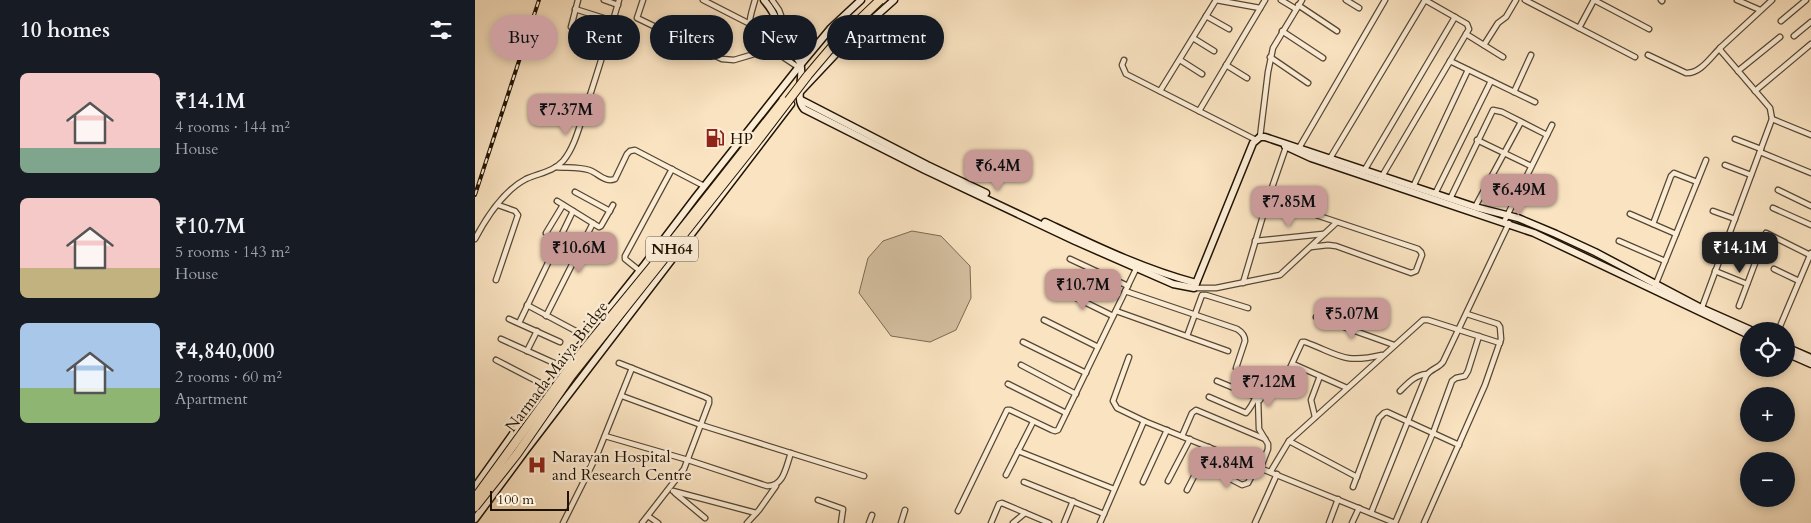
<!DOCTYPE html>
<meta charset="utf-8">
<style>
:root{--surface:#171b24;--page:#242831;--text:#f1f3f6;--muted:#9ea1a6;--accent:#c59692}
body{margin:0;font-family:Cardo,serif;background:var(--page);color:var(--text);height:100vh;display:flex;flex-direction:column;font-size:19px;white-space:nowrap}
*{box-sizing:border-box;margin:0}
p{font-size:16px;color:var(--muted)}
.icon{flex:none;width:28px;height:28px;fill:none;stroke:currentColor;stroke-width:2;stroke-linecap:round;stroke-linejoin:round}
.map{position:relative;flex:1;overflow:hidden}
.drawer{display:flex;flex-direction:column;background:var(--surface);width:475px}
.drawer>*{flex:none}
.guide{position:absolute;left:15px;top:15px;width:475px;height:45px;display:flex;gap:10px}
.controls{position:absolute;left:1265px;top:322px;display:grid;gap:10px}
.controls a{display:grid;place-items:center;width:55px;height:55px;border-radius:50%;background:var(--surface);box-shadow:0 2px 8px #0003;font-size:25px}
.scale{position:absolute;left:15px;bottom:12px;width:79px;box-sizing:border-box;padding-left:5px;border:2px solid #201302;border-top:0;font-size:14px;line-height:18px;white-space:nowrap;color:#201302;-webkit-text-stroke:4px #fcedd7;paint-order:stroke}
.price{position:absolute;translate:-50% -42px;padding:0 11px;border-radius:10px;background:var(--accent);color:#111;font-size:16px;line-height:32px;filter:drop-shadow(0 1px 2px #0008)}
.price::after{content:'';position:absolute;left:50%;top:30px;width:15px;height:11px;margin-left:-8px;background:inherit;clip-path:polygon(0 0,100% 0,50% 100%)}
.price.on{background:#222;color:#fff}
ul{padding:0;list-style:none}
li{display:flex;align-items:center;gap:15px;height:125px;padding:0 20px}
li span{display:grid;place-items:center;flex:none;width:140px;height:100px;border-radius:8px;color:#555}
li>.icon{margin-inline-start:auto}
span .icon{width:60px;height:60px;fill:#fffc;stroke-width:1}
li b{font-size:21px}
h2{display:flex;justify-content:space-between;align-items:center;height:60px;padding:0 20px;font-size:21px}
.tag{padding:0 18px;border-radius:22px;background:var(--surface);box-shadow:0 2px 8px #0003;font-size:18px;line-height:45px}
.tag.on{background:var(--accent);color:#111}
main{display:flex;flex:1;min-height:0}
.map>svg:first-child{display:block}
</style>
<main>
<section class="drawer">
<h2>10 homes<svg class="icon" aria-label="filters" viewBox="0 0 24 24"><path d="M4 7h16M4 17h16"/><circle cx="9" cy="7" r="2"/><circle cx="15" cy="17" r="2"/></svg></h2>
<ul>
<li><span style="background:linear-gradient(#f6c9c9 75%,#7fa58c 0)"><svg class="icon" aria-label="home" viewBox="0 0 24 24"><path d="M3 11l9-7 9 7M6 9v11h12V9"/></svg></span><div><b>₹14.1M</b><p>4 rooms · 144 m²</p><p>House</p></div></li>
<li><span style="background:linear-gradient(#f6c9c9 70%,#c2b280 0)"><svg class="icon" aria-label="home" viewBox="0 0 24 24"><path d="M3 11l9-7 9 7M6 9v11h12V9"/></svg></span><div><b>₹10.7M</b><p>5 rooms · 143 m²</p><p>House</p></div></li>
<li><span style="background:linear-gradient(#a9c7e8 65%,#8fb573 0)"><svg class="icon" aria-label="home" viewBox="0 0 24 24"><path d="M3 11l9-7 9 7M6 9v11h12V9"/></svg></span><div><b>₹4,840,000</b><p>2 rooms · 60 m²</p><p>Apartment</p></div></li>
</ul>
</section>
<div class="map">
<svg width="1336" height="523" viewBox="0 0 1336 523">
<rect width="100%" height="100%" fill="#fae3c1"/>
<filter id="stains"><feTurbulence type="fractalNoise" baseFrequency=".004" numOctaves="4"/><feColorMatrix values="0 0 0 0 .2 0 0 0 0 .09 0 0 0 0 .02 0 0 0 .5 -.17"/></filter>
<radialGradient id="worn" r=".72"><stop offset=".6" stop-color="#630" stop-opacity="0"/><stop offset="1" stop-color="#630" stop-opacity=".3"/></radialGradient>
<!-- green -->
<path fill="#d5c0a1" stroke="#7a6a52" d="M437 231 466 236 495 266 496 298 481 330 455 342 416 336 384 293 393 258 408 241Z"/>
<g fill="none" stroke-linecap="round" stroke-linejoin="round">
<!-- street casing -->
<g stroke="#564732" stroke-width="7">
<g id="street">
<path d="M103 0 96 27 111 33 114 32 120 16"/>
<path d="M129 0 143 5"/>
<path d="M168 0 162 18 247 59 259 60 296 49"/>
<path d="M228 0 275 24"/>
<path d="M280 0C276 15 270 26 281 39L323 67"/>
<path d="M297 0 304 10 315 40 333 56"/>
<path d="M741 0 785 8"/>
<path d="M806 0 821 9"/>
<path d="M871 0 884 8"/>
<path d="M1050 0 1160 57"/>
<path d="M1119 0 1174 29"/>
<path d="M1186 0 1187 1"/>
<path d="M1262 0 1285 10"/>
<path d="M823 5 862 31"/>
<path d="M100 9 138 21"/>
<path d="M731 16 754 29"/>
<path d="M1306 21 1331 0"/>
<path d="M1104 28 1119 0"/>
<path d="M807 31 848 58"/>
<path d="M991 34 1028 57"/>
<path d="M1319 36 1336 22"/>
<path d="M718 38 739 51"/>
<path d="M1009 45 1023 23 1031 17 1041 0"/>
<path d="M1173 55 1211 73C1225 74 1236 57 1245 48"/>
<path d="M795 57 833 83"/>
<path d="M649 60 647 65 651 74 781 140"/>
<path d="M705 60 727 74"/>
<path d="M975 61 1060 102"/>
<path d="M751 65 772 78"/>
<path d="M1263 71 1305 37"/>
<path d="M685 91 741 0"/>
<path d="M1280 91 1336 44"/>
<path d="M1039 92 1056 55"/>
<path d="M724 111 790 0"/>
<path d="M1297 119 1336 135"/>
<path d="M785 137 793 72 798 48 827 0"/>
<path d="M1260 139 1286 149"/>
<path d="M1002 140 1056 166"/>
<path d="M824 148 910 0"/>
<path d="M1285 152 1336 173"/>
<path d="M854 160 950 0"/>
<path d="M1250 165 1276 175"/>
<path d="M81 167C91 168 104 167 114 170 123 173 130 183 140 179L152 154 155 151 160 150 229 186"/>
<path d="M889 171 980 17"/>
<path d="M906 178 994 29 992 24 950 0"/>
<path d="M938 187 993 70"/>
<path d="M1303 190 1336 206"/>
<path d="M100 192 135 211"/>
<path d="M960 194 1016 81"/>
<path d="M793 199 943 249 946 252 947 255 941 271 936 273 861 246 853 245 836 247"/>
<path d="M975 199 1018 110 1027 112 1072 135"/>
<path d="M82 201 124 227 126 226 138 205"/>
<path d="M1000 207 1046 122"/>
<path d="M1298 208 1336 225"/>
<path d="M1238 211 1260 219"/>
<path d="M1155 214 1201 234"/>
<path d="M1029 222 1077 125"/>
<path d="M1178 224 1196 176 1199 173 1222 182"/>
<path d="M71 233 88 205"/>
<path d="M1291 233 1335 255"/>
<path d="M0 239C11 218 28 191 51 179 64 173 78 172 88 161 99 148 104 128 109 113 122 75 133 38 144 0"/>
<path d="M780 241 848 234"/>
<path d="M1144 241 1190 261"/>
<path d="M595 259 653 286"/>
<path d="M1299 269 1324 281"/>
<path d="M165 271 150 259V256L197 169"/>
<path d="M1240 271 1272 284"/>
<path d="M21 280 43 215 40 211 23 205"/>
<path d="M768 283 793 199 811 147"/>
<path d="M1180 286 1231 160"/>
<path d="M719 288H741L805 275 861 223"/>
<path d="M585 290 638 316"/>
<path d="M650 291 762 329C767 332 770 335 770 341L761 368 785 379C787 388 777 406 771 413L734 397"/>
<path d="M52 305 112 337"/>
<path d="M1264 306 1285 250"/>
<path d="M1226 310 1297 119 1295 108 1246 51 1245 48 1297 0"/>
<path d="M641 311 753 351"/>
<path d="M71 316 118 223"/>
<path d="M841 317 919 345"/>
<path d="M34 319 85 342"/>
<path d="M569 320 623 347"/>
<path d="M44 323 98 211"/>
<path d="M1303 331 1336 253"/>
<path d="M712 336 727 295H731L773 308"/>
<path d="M26 339 88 367"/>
<path d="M548 342 611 373"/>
<path d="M52 351 62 331"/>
<path d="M654 357 638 401 642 408 669 421 920 523 958 433 977 381 981 378 990 376 993 371 1004 336"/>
<path d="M21 360 73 387"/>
<path d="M144 363 230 397 234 399V403L209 469 167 523"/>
<path d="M818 364 872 388"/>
<path d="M546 365 601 394"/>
<path d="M742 381 783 398 784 429 793 444V449L786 467"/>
<path d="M533 384 591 413"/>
<path d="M925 391C934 382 940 375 952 374"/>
<path d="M147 396 226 425 389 476"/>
<path d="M785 400 790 390 800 393 804 392 827 342H830C865 355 868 364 907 355"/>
<path d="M840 417 836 400 845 376"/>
<path d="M130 436 213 460 292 486C309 487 311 466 316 453"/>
<path d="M707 436 717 413 721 410 790 439"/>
<path d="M814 441 882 477"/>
<path d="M543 451 639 489"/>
<path d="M753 454 744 469V473L767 485 773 483 782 466"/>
<path d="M796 471 814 441 948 320H953L1025 343"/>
<path d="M531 475 558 422"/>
<path d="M693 481 715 439"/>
<path d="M549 482 629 514"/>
<path d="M668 482 692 430"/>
<path d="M878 487 904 418 909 413 912 412 984 445"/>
<path d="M712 490 734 447"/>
<path d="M198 491 281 513"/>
<path d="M200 493 230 518"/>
<path d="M343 500 368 509 366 523"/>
<path d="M483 511 532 410H535L577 430 580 431 583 430 661 269"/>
<path d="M896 513 951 376C956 368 963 369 968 362L1034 223"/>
<path d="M173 516 183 523"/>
<path d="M88 523 122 455 157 368"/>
<path d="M272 523 284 510 301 486"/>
<path d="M394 523 397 515"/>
<path d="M426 523 430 510"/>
<path d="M516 523 524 504 527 503 574 523"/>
<path d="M538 523 550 513"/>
<path d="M589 523 598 501"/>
<path d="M625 523 669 421"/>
<path d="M780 523 802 474"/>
<path d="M854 523 863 499"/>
<path d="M877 523 884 508"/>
<path d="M949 523 1010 385 1026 339 1025 327 1023 324 992 314"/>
</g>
</g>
<!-- secondary casing -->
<g stroke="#201302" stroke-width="9">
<g id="secondary">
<path d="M289 0C294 6 299 12 301 20 304 28 303 39 309 46 314 52 322 56 325 63 330 76 319 98 329 109L450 170 600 241 698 284 719 288 720 286 778 143 785 137H790L1000 207 1043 218 1081 234 1120 252 1226 308 1278 331"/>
<path d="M325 92 372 42 419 0"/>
<path d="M326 100 452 165 511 193"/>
<path d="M810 146 836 158 1059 233 1274 335"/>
<path d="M570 222C619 245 668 269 721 283"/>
<path d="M1311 347 1336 358"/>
<path d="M1311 353 1336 364"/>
<path d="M0 487 62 400 170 264 220 198 326 64 356 28 386 0"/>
<path d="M0 519 51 450 316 104"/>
</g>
</g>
<!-- street -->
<use href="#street" stroke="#fcedd7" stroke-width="4.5"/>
<!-- secondary -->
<use href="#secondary" stroke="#fcedd7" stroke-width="6"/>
<!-- rail casing -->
<g stroke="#201302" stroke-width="4">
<path id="rail" d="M0 195 64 0"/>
</g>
<!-- rail -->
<use href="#rail" stroke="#fcedd7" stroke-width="2" stroke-dasharray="5.5" stroke-linecap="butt"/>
<!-- highway-bridge casing -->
<g stroke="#201302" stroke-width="10" stroke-linecap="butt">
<g id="highway-bridge">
<path d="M199 239 308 101"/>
<path d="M0 498 98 363 189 252"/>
<path d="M0 507 42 454 96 376 281 143 333 75 361 42 405 0"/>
</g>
</g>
<!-- highway-bridge -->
<use href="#highway-bridge" stroke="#fae3c1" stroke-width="8"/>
</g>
<!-- icons -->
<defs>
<g id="fuel-bare" transform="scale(1.5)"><path d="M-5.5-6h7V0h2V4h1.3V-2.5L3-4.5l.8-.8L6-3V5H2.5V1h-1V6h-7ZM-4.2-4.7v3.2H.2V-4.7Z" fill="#8f2418" stroke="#fcedd7" stroke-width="2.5" paint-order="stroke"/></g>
<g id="hospital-bare" transform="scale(1.5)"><path d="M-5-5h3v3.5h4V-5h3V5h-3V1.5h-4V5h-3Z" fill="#8f2418" stroke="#fcedd7" stroke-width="2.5" paint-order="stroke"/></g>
</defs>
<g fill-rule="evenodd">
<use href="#fuel-bare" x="240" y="138"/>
<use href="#hospital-bare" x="62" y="465"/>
</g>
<g text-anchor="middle" stroke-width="4.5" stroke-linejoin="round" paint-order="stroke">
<!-- shield labels -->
<rect fill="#fcedd7" stroke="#625442" stroke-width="1" x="171" y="236.5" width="52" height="25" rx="4"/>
<g font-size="15" font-weight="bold" fill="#201302">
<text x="197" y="254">NH64</text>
</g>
<!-- poi labels -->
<g font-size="16" fill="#201302" stroke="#fcedd7" text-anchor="start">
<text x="255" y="144">HP</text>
<text x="77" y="462">Narayan Hospital<tspan x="77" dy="18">and Research Centre</tspan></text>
</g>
<!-- street labels -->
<g font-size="16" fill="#201302" stroke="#fcedd7">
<text transform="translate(81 366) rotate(-53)" y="6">Narmada Maiya Bridge</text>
</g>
</g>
<rect width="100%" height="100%" filter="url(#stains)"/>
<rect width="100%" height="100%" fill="url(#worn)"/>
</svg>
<div class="controls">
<a><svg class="icon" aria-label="locate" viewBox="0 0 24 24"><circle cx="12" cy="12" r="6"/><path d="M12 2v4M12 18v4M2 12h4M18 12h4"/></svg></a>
<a>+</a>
<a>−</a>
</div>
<div class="scale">100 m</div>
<b class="price" style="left:91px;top:136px">₹7.37M</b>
<b class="price" style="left:523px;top:192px">₹6.4M</b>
<b class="price" style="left:1044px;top:216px">₹6.49M</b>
<b class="price" style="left:814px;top:228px">₹7.85M</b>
<b class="price" style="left:104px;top:274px">₹10.6M</b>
<b class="price on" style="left:1265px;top:274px">₹14.1M</b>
<b class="price" style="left:608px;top:311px">₹10.7M</b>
<b class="price" style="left:877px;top:340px">₹5.07M</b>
<b class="price" style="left:794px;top:408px">₹7.12M</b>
<b class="price" style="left:752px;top:489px">₹4.84M</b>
<div class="guide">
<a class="tag on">Buy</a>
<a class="tag">Rent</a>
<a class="tag">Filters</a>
<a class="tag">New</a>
<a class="tag">Apartment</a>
</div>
</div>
</main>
